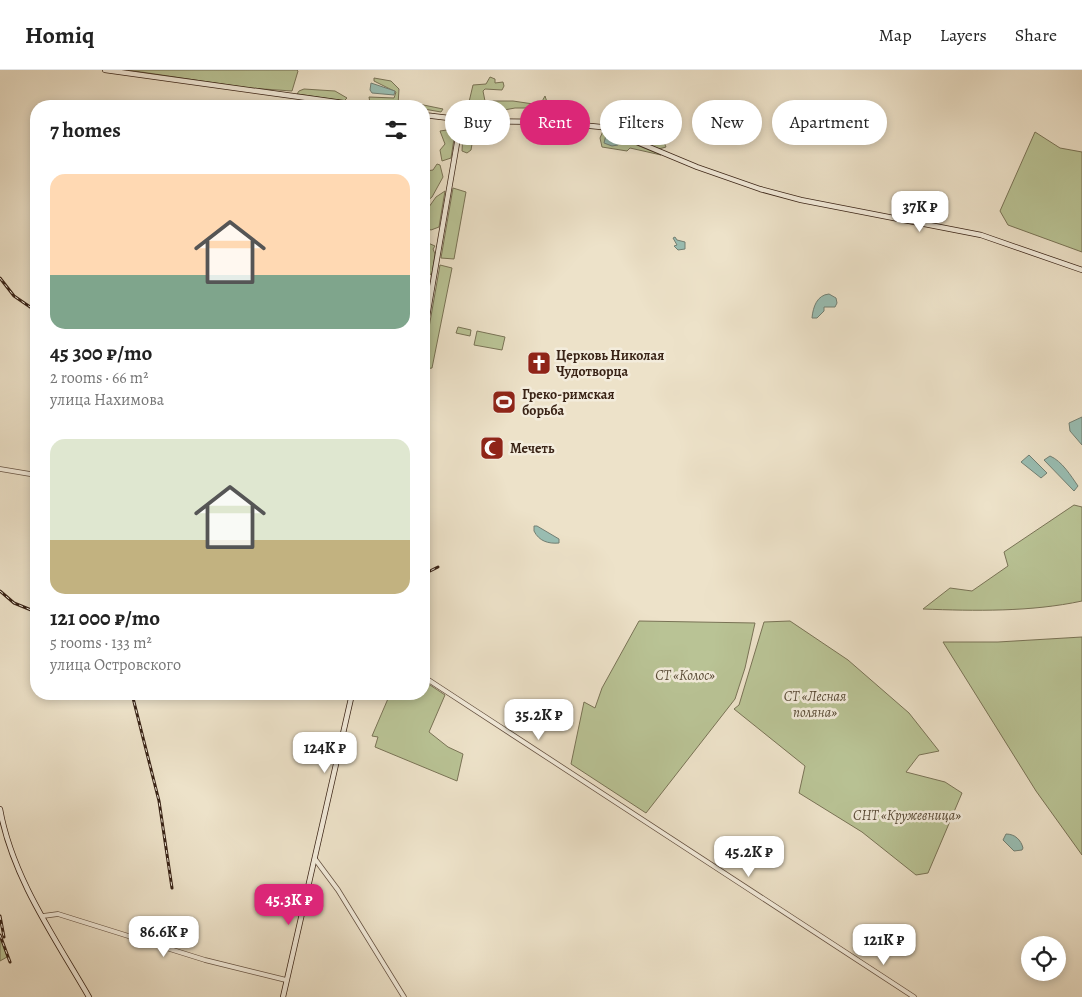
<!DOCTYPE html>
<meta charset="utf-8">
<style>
:root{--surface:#fff;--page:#f6f6f6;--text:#222;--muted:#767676;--line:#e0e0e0;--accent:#db2777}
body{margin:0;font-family:Alegreya,serif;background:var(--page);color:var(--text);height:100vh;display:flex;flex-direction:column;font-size:19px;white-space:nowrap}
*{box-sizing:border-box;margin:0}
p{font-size:16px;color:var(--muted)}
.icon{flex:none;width:28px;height:28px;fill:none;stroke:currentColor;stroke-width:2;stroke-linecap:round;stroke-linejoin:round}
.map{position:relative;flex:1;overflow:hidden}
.details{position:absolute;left:30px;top:30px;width:400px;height:600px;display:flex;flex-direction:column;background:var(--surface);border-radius:20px;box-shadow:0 2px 8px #0003}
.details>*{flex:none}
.top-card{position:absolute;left:445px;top:30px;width:475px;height:45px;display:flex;gap:10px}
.buttons{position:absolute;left:1021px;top:866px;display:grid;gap:10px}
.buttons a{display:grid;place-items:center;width:45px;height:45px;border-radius:50%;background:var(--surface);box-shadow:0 2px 8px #0003;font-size:25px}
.price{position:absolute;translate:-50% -42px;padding:0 11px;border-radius:10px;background:#fff;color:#222;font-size:16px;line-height:32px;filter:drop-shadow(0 1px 2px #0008)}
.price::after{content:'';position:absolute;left:50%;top:30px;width:15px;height:11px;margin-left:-8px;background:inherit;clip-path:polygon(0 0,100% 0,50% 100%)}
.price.active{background:var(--accent);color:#fff}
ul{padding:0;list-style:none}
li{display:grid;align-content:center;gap:10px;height:265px;padding:0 20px}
li span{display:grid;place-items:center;height:155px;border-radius:15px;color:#555}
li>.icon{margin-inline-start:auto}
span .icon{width:90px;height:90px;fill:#fffc;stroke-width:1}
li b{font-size:21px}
h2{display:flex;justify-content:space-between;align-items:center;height:60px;padding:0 20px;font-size:21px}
.tag{padding:0 18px;border-radius:22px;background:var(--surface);box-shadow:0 2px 8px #0003;font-size:18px;line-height:45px}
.tag.active{background:var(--accent);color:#fff}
header{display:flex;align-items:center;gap:30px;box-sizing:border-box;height:70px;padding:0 25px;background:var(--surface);border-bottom:1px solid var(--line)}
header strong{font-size:24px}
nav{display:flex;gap:28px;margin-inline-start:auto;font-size:18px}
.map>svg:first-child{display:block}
</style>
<header>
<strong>Homiq</strong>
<nav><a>Map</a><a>Layers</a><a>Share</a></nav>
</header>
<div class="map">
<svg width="1082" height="927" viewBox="0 0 1082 927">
<rect width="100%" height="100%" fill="#ede2c9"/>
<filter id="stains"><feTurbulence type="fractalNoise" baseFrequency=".004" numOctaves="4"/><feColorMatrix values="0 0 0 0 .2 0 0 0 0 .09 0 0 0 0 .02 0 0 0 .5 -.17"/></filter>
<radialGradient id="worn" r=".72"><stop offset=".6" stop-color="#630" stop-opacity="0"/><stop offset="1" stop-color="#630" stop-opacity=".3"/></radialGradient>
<!-- green -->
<g fill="#b9c395" stroke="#797356">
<path d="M128 0H297L298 1 292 21 249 18Z"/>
<path d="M490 7 495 9V13L503 12 504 16 502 20 485 19 483 21 485 31H513L540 35 545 26 547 32 552 33 550 38H515L488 43 486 36 477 35 473 40 471 39 469 32 473 15 486 14Z"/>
<path d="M374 8 391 11 399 19 398 35 370 33 369 27 394 28 396 22 374 11Z"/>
<path d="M304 19 335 21 347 28 344 31 297 24 299 21Z"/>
<path d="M404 31 443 39 441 42 424 39V36L404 35Z"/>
<path d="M638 44 647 47 652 52 649 62 641 72 608 57 614 51 633 54Z"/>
<path d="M447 60 454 69 451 88 442 91 440 80 445 74 440 61Z"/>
<path d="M469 61 474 62 471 80 467 83 462 81 463 64Z"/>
<path d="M603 61 661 85 630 78 627 81 602 77 600 68Z"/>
<path d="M1035 62 1060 78 1082 82V182L1008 155 1000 141Z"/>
<path d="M648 66 662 68 666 77 659 79 644 73Z"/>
<path d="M437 94 440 95 443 107 432 127 427 131 424 129 426 101 433 100Z"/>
<path d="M453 118 466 122 454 189 441 188Z"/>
<path d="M445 121 439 157 431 160 424 157V144L436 127Z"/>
<path d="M424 167 428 173 435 176 433 179 435 184 432 204 426 205 425 212 428 215 424 233Z"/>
<path d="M440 195 452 198 432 298 425 299 424 286Z"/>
<path d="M458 257 471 260 470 266 456 263Z"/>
<path d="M477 261 505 267 502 280 474 275Z"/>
<path d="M1074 435 1082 437V531C1031 542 975 541 923 539L950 518 972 521 1008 496 1004 482Z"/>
<path d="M639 551 755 553 745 598 735 629 646 743 571 694 584 632 595 638 602 618Z"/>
<path d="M790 551 848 590 909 643 939 681 919 685 906 702 945 712 962 723 928 803 916 805 862 762 799 723 805 696 734 639 739 635 764 552Z"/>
<path d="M1082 567V785L1036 721 943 572H998Z"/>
<path d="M424 611 445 625 429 662 448 677 463 684 457 711 375 677 378 667 372 666 390 624H424Z"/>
<path d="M0 864 7 887 0 891Z"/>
</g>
<!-- water -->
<g fill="#99beb3" stroke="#738074">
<path d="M371 13 395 21 394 25 372 23 370 20Z"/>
<path d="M606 65 619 70 618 75 612 76 604 73Z"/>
<path d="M675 167 677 170 685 172V179L678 180 674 176 677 175 673 168Z"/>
<path d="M829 224 836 228 837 233 835 237H824V241L817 248H812C813 237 817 225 829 224Z"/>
<path d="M1082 347V375L1070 361 1069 353Z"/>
<path d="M1029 385 1047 403 1041 408 1021 392Z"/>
<path d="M1050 386C1062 391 1071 406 1078 416L1074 421 1044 390Z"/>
<path d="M537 456 559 469V473C548 474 539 471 534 461V456Z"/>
<path d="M1006 764C1015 764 1021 770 1023 778L1022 780 1014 781 1003 770Z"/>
</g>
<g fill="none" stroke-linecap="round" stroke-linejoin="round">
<!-- tertiary casing -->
<g stroke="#665343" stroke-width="5.5">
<g id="tertiary">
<path d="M0 399 36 405"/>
<path d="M424 607 914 927"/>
<path d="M315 789 338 820 404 927"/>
<path d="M43 846 58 844 205 890 286 910"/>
</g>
</g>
<!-- secondary casing -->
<g stroke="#392316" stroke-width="6">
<g id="secondary">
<path d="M105 0 365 36"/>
<path d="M424 45 474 51 550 52 601 57 697 97 760 119 801 130 981 165 1082 200"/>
<path d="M424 264 461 50"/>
<path d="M0 739C12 807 55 868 89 927"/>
<path d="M283 927 352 624"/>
</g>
</g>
<!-- tertiary -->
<use href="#tertiary" stroke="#f3ecdc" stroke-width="4"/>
<!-- secondary -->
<use href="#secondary" stroke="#f3ecdc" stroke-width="4.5"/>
<!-- rail casing -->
<g stroke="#392316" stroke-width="3">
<g id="rail">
<path d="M0 208 14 226 36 241"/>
<path d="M424 504 438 497"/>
<path d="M0 521 14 533 36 542"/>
<path d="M132 624 159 731 172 818"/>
<path d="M0 846 4 867"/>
<path d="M0 865 10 892"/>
</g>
</g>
<!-- rail -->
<use href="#rail" stroke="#f3ecdc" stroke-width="1" stroke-dasharray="4" stroke-linecap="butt"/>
</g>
<!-- icons -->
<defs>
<g id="church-square" transform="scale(1.25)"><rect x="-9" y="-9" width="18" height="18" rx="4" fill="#8f2418" stroke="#f3ecdc"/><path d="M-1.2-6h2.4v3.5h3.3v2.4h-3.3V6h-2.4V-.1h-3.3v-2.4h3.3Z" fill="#fff"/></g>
<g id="stadium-square" transform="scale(1.25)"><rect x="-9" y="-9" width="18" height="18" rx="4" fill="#8f2418" stroke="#f3ecdc"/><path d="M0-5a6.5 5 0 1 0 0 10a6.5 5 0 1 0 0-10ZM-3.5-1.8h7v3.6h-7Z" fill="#fff"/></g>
<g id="mosque-square" transform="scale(1.25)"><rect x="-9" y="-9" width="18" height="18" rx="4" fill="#8f2418" stroke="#f3ecdc"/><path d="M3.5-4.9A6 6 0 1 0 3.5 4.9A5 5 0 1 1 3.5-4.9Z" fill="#fff"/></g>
</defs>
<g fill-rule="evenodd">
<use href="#church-square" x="539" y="293"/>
<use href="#stadium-square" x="504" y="332"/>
<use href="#mosque-square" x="492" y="378"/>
</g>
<g text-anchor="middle" stroke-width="5" stroke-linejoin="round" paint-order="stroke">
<!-- poi labels -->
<g font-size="14" font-weight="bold" fill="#392316" stroke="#f3ecdc" text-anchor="start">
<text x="556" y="290">Церковь Николая<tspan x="556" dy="16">Чудотворца</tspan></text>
<text x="522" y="329">Греко-римская<tspan x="522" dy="16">борьба</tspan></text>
<text x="510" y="383">Мечеть</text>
</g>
<!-- park labels -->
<g font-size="14" font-style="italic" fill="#594b36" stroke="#f3ecdc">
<text x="685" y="610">СТ «Колос»</text>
<text x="815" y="631">СТ «Лесная<tspan x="815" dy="16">поляна»</tspan></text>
<text x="907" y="750">СНТ «Кружевница»</text>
</g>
</g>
<rect width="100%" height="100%" filter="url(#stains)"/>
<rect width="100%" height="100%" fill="url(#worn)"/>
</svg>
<div class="buttons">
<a><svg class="icon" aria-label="locate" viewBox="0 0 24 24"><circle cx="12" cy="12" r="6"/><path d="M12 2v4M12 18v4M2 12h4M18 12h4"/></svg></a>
</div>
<b class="price" style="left:920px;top:163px">37K ₽</b>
<b class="price" style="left:539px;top:671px">35.2K ₽</b>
<b class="price" style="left:325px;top:704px">124K ₽</b>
<b class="price" style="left:749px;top:808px">45.2K ₽</b>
<b class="price active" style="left:289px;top:856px">45.3K ₽</b>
<b class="price" style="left:164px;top:888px">86.6K ₽</b>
<b class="price" style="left:884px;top:896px">121K ₽</b>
<div class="top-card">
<a class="tag">Buy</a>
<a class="tag active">Rent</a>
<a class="tag">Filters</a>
<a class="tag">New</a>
<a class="tag">Apartment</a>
</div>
<section class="details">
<h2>7 homes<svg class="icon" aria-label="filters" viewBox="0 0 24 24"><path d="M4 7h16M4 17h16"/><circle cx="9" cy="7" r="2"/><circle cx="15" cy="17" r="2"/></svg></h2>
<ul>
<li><span style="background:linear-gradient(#ffd9b3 65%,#7fa58c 0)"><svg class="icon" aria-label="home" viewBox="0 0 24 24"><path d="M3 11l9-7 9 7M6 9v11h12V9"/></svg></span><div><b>45 300 ₽/mo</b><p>2 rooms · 66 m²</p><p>улица Нахимова</p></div></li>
<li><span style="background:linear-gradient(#dfe7d0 65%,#c2b280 0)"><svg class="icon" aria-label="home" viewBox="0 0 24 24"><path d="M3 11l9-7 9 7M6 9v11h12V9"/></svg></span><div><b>121 000 ₽/mo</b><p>5 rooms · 133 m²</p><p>улица Островского</p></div></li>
</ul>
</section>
</div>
